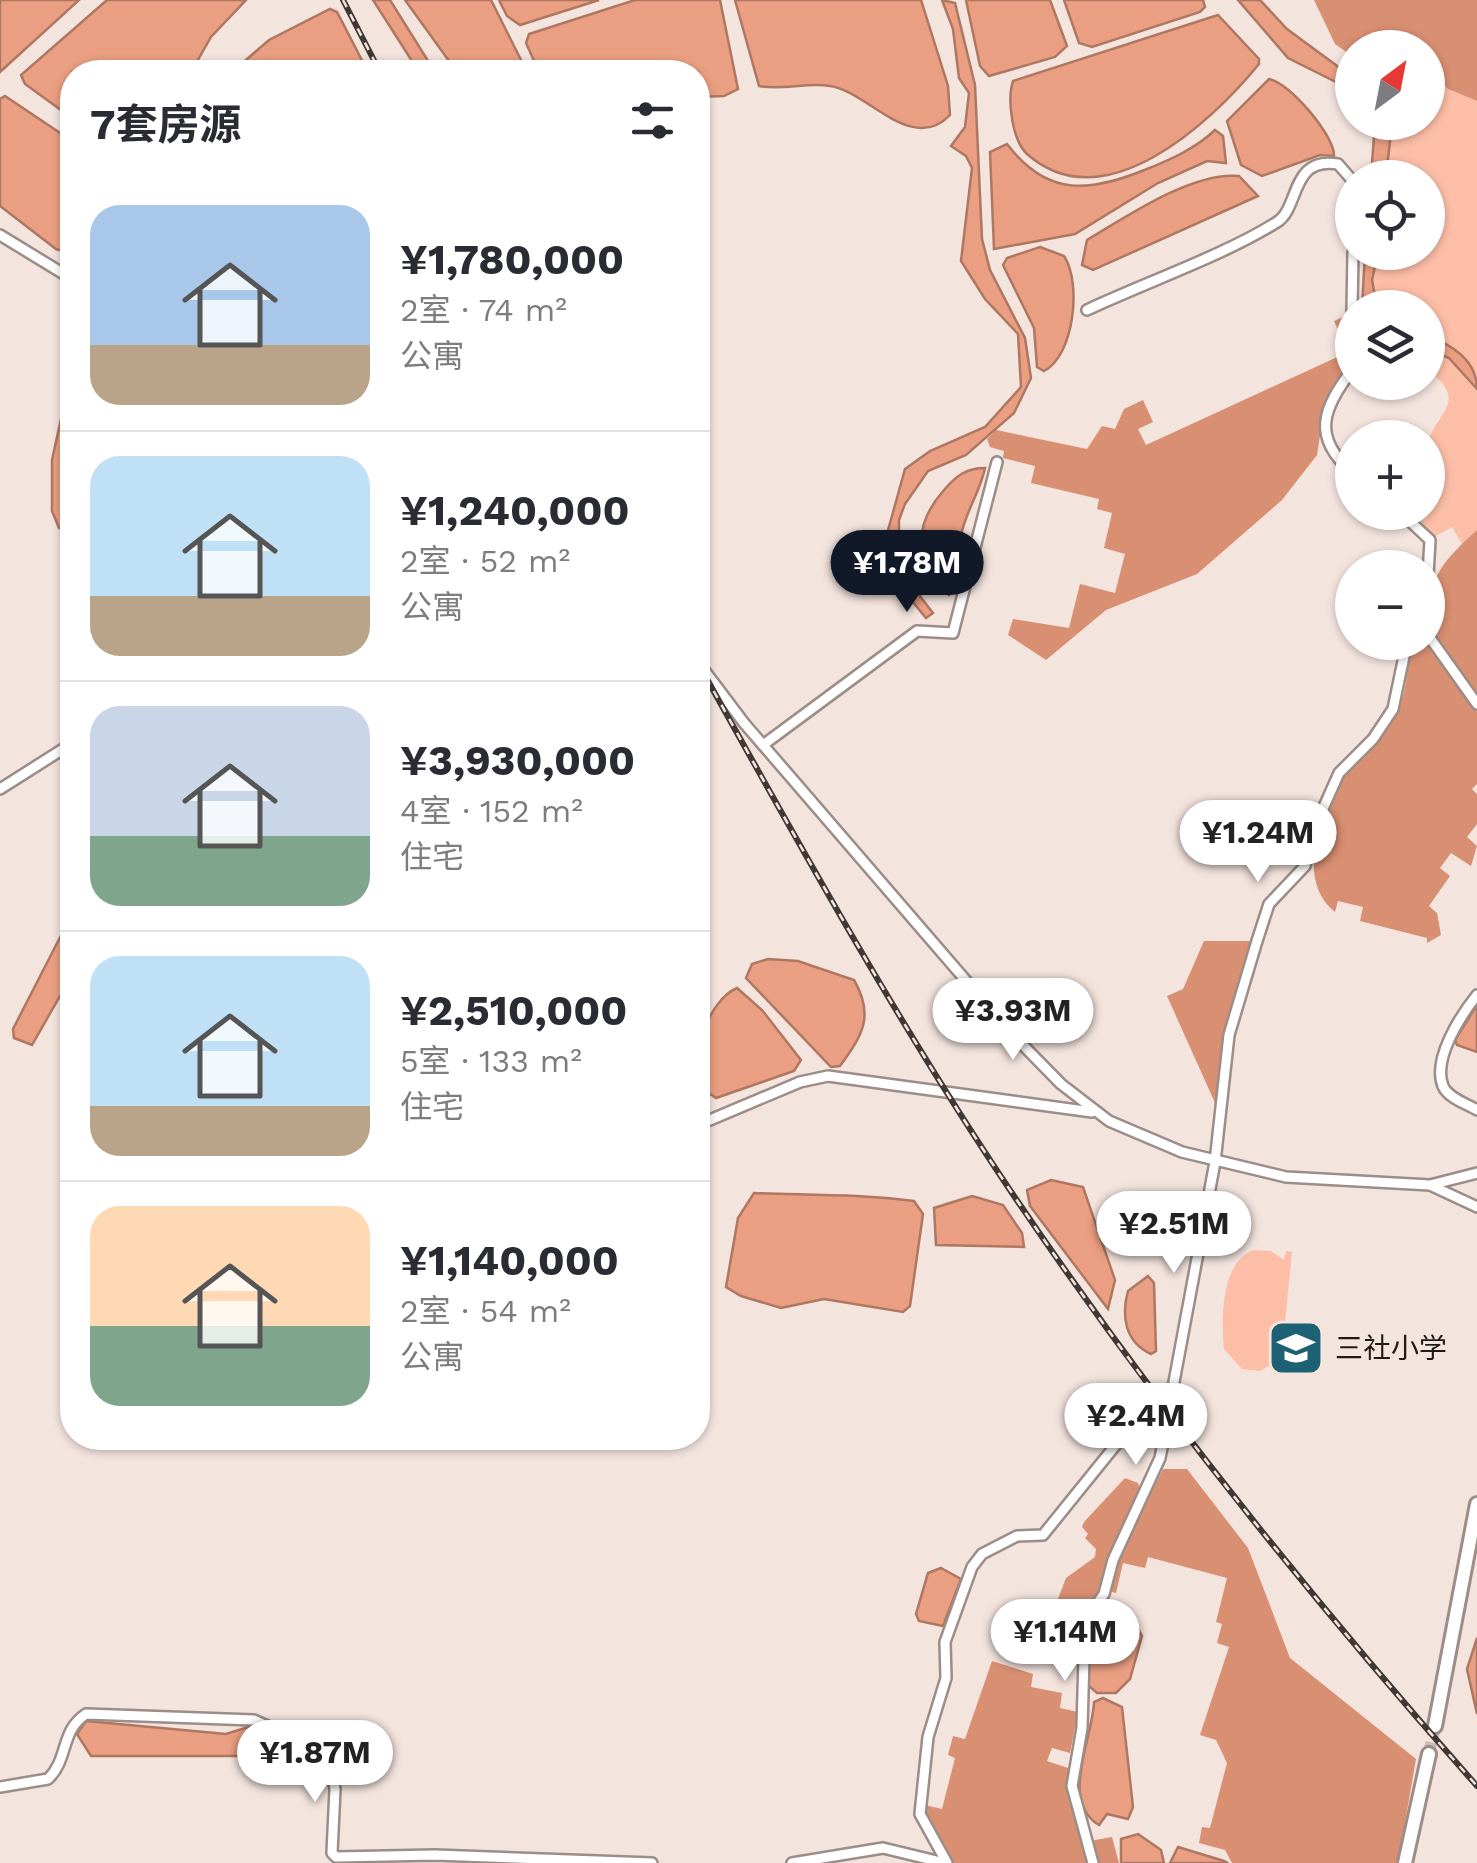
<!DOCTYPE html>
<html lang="zh">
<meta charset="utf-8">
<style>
:root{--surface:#fff;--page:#f7f7f7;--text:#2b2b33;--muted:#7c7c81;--line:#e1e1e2;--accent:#111827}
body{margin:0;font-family:"Work Sans","Noto Sans SC",sans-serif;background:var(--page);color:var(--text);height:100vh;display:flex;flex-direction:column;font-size:38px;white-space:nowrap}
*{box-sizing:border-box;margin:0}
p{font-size:32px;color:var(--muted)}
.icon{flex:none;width:55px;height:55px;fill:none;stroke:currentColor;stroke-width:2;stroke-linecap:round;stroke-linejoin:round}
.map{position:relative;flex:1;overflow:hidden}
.side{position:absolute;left:60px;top:60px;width:650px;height:1390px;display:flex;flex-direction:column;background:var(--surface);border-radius:40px;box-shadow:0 2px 8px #0004}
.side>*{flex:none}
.needle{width:65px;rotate:32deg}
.fabs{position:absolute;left:1335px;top:30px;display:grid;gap:20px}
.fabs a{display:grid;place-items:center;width:110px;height:110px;border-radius:50%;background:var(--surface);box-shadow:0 2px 8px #0004;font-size:50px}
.price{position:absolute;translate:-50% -85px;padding:0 22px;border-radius:35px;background:#fff;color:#222;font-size:32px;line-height:65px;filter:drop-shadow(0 2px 5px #0008)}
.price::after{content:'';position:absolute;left:50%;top:60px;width:30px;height:22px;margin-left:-15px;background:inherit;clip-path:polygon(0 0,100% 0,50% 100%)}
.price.current{background:var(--accent);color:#fff}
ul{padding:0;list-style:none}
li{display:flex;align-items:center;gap:30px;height:250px;padding:0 30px}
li+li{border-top:2px solid var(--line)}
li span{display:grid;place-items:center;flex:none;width:280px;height:200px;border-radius:30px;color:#555}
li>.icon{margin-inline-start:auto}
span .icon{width:120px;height:120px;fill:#fffc;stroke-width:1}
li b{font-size:42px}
h2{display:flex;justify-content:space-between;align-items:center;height:120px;padding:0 30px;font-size:42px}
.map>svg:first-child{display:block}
</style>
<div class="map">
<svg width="1477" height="1863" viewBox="0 0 1477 1863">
<rect width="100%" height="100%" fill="#f4e4de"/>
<!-- green -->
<g fill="#fdbea7">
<path d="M1428 72 1448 89 1477 101V376C1463 357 1451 345 1428 337V308H1377L1372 280 1378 253 1428 252V178L1386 177 1392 123 1428 122Z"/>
<path d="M1428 349 1449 358 1477 389V530L1462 544 1452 527 1434 537 1407 513 1428 512C1428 493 1421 460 1428 442 1438 411 1469 401 1428 370Z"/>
<path d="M1254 1250 1271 1251 1284 1260 1286 1251 1292 1252 1280 1374H1274V1363L1260 1371 1242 1369 1224 1349C1221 1318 1221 1261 1254 1250Z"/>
</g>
<!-- forest -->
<g fill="#d98f72">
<path d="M1314 0H1477V101L1448 89 1428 72V48H1352V56L1335 44Z"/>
<path d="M1349 314 1352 363 1326 398 1317 455 1282 500 1197 574 1106 610 1046 660 1008 635 1013 619 1069 628 1080 584 1115 593 1125 554 1104 548 1112 513 1097 509 1099 499 1031 483 1035 466 1003 458 1004 451 990 447 987 439 996 430 1087 449 1102 426 1115 429 1124 409 1143 400 1153 422 1138 429 1146 445 1348 352 1334 321Z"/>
<path d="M1477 530V784L1472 789 1477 794V824L1467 837 1477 846 1471 866 1451 853 1440 868 1450 876 1429 906 1437 913 1441 935 1427 943V938L1360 921 1363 907 1338 901 1335 912C1292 879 1322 799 1353 765 1367 749 1383 737 1394 718 1407 696 1408 668 1410 643L1428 642C1428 582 1432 571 1477 530Z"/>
<path d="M1204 941H1252L1222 1051 1216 1105 1167 996 1183 989Z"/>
<path d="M1163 1469H1187L1248 1548 1290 1658 1416 1759 1398 1863H1232L1225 1850 1199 1843 1202 1827 1210 1828 1227 1763 1216 1740 1200 1735 1229 1647 1217 1643 1222 1624 1216 1622 1227 1578 1148 1557 1145 1568 1123 1563 1116 1593 1108 1591 1113 1569Z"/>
<path d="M1125 1478 1138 1483 1141 1491 1099 1596 1085 1608 1077 1600 1061 1621 1051 1617 1066 1578 1095 1557 1096 1549 1085 1538 1088 1534 1082 1527 1084 1522Z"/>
<path d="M992 1661 1033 1674 1031 1687 1062 1693 1060 1708 1078 1712 1070 1753 1052 1748 1047 1761 1068 1768 1069 1791 1084 1842 1112 1837 1119 1863H951L926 1820 925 1805 942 1809 955 1758 948 1755 953 1736 965 1739Z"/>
</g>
<!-- water -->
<g fill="#eb9f82" stroke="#ae7762" stroke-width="2.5">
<path d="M0 0H79L0 72Z"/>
<path d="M107 0H246L211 37 191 72H72V118L25 84 21 75Z"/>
<path d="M373 0H390L435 72H419Z"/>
<path d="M405 0H491L527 72H457Z"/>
<path d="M499 0H599L520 25 507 16Z"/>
<path d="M635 0H720L738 89 724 96 698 97V72H539L526 43 529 34Z"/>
<path d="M735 0H921L948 86 950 115C912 155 867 91 830 86 806 82 782 91 759 86Z"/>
<path d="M942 0 955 3 975 85 982 239 990 270 1025 338 1031 378 1014 413 966 455 928 471 905 504 899 520V569L933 613 926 618 897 583H878L889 566 887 534 905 469 930 451 985 427 1021 387 1018 334 985 299 961 261 972 168 966 156 951 146 965 127 969 93 959 78 953 29Z"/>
<path d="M966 0H1050L1067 46 1055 57 989 76 980 66Z"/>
<path d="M1064 0H1203L1205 7 1200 12 1092 47 1079 43Z"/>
<path d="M1238 0H1260L1287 29 1352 77V90L1288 58Z"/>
<path d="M330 9 337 12 368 72H232L269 40Z"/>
<path d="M1218 15 1259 59V64C1210 124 1104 222 1027 154 1012 140 1007 100 1013 81Z"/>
<path d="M1269 79C1289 82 1335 136 1334 156L1320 155 1262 176 1241 165 1227 121Z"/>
<path d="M5 96 72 141V254L56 249 0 206V99Z"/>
<path d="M1375 123H1392L1386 177H1371Z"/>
<path d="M1215 130 1223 136 1226 163 1207 161 1158 183 1075 234 994 249 990 152 1007 144C1048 198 1091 192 1147 169 1172 159 1196 148 1215 130Z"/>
<path d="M1239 176 1258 196 1093 270 1082 265 1087 240C1126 217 1193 171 1239 176Z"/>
<path d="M1040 247 1064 256C1082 283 1074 356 1044 371L1037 367 1034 328 1003 265 1007 258Z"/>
<path d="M1365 253H1378L1372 280 1377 307H1362Z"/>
<path d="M1428 337C1452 344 1477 361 1477 389L1449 358 1428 349Z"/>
<path d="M72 341V532H71L59 528 52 511V460L67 392 65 358Z"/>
<path d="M985 468C980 492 966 511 961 535 957 554 962 581 949 595 913 562 913 525 944 490 956 476 966 468 985 468Z"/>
<path d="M72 914V975L32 1045 14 1038 13 1029Z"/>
<path d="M768 959 798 961 854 980C875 1016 862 1036 840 1066L831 1067 746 978 752 964Z"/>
<path d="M737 988 762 1010 801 1060 794 1071 716 1098 700 1087C690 1058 707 1001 737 988Z"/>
<path d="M1477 1005V1052L1457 1045 1455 1040Z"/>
<path d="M1051 1180 1083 1187 1115 1280 1108 1309 1030 1206 1027 1190Z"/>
<path d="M754 1193C808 1195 861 1194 914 1201L923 1214 910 1306 903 1312 824 1299 781 1308 741 1296 726 1287 738 1218Z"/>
<path d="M972 1196 1003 1205 1022 1233 1024 1247 936 1245 934 1208Z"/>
<path d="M1148 1276 1154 1283 1156 1351 1151 1354C1125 1342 1121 1316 1128 1291Z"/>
<path d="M941 1568 961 1579 943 1626 919 1621 916 1614 928 1573Z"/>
<path d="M1106 1612 1134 1622 1142 1636 1130 1679 1116 1693H1097L1088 1685 1090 1631Z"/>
<path d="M1477 1638V1714L1467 1669Z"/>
<path d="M1103 1698 1122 1707 1133 1807 1128 1819 1107 1814 1099 1825C1059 1801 1093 1738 1094 1702Z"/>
<path d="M86 1721 226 1734 258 1724 269 1731 266 1742 270 1749 242 1756H91L77 1734Z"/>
<path d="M1138 1834 1161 1850 1164 1863H1121V1839Z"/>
<path d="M1178 1847 1224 1861 1228 1863H1170Z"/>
</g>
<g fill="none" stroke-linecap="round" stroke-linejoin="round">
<!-- street-tunnel -->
<path stroke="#c9bbb6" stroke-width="9" stroke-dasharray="9 4.5" stroke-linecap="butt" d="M1166 1427 1171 1398"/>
<!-- secondary-tunnel -->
<path stroke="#c9bbb6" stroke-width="12" stroke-dasharray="12 6" stroke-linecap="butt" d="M1429 1754 1435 1726"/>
<!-- street casing -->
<g stroke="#9c8d88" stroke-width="14">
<g id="street">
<path d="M0 235 72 279"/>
<path d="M1087 310C1144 283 1225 255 1277 222 1300 208 1290 156 1338 164L1352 180"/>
<path d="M1352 311 1353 252"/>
<path d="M1352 370C1323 408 1311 437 1352 472"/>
<path d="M1400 512 1430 540 1428 575"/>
<path d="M1428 635 1477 704"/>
<path d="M698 662 744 723 1012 1034 1061 1084 1109 1121 1182 1152 1286 1177 1430 1185 1477 1173"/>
<path d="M763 745 917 631 953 633 997 462"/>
<path d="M0 789 71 744"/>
<path d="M1477 995C1461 1015 1432 1059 1443 1086 1448 1098 1467 1104 1477 1110"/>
<path d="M698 1125 800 1082 828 1076 1092 1112"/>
<path d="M1432 1186 1477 1207"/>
<path d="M1171 1398 1215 1162 1229 1035 1257 941 1269 904 1305 866 1313 831 1339 773 1373 739 1393 709 1407 642"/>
<path d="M0 1787 48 1779C69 1759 60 1731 86 1714L254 1720 330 1754 335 1789 332 1853 336 1857 435 1855 652 1863"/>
<path d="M792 1863 883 1848 945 1863"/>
<path d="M947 1863 920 1814 928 1737 946 1678 945 1642 972 1567 982 1554 1017 1536 1043 1535 1123 1436 1166 1429"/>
<path d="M1093 1863 1072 1786 1082 1728 1085 1621 1104 1594 1113 1560 1160 1458 1166 1428"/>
</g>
</g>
<!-- secondary casing -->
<g stroke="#9c8d88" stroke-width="18">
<g id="secondary">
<path d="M1435 1726 1477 1504"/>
<path d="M1405 1863 1429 1754"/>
</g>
</g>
<!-- street -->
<use href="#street" stroke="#fff" stroke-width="9"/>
<!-- secondary -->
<use href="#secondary" stroke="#fff" stroke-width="12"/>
<!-- rail casing -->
<g stroke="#403835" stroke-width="6">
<g id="rail">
<path d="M343 0 380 72"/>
<path d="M698 663C799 844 898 1024 1014 1196 1154 1403 1311 1599 1477 1786"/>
</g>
</g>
<!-- rail -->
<use href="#rail" stroke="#f4e4de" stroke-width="2.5" stroke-dasharray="8" stroke-linecap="butt"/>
</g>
<!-- icons -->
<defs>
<g id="school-square" transform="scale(2.875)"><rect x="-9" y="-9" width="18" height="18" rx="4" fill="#1e6074" stroke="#f4e4de"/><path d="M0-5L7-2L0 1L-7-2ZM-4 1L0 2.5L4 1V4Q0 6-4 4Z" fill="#fff"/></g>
</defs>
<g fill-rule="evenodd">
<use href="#school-square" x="1296" y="1348"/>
</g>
<g text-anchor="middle" stroke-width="8" stroke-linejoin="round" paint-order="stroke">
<!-- poi labels -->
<g font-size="28" fill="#1f1917" stroke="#f4e4de" text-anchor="start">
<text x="1335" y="1358">三社小学</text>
</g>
</g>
</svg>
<div class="fabs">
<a><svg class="needle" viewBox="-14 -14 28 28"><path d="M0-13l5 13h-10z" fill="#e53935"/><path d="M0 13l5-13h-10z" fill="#7c7c81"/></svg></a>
<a><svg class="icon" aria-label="locate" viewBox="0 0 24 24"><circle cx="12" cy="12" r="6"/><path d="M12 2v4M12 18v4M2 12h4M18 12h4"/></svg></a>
<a><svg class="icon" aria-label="layers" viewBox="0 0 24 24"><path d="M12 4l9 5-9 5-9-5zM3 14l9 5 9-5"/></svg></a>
<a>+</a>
<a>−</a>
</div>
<b class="price current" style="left:907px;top:615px">¥1.78M</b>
<b class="price" style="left:1258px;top:885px">¥1.24M</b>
<b class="price" style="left:1013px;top:1063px">¥3.93M</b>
<b class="price" style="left:1174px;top:1276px">¥2.51M</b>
<b class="price" style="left:1136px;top:1468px">¥2.4M</b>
<b class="price" style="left:1065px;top:1684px">¥1.14M</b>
<b class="price" style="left:315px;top:1805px">¥1.87M</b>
<section class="side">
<h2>7套房源<svg class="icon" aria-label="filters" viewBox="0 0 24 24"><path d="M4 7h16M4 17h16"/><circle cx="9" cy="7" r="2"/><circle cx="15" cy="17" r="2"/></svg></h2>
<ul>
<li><span style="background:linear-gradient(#a9c7e8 70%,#b9a48a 0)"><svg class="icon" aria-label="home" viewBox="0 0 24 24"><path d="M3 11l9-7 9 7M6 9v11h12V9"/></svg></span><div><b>¥1,780,000</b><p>2室 · 74 m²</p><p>公寓</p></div></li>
<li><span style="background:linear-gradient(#bfe0f5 70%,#b9a48a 0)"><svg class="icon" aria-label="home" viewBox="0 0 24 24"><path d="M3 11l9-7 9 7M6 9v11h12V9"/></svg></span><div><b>¥1,240,000</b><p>2室 · 52 m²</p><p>公寓</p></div></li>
<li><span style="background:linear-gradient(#c9d6e8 65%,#7fa58c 0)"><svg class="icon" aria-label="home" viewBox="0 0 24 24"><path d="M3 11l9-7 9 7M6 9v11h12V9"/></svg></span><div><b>¥3,930,000</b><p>4室 · 152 m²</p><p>住宅</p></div></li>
<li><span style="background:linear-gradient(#bfe0f5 75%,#b9a48a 0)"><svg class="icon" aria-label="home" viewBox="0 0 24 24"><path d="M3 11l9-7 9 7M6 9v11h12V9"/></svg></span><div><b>¥2,510,000</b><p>5室 · 133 m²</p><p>住宅</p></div></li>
<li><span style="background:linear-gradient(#ffd9b3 60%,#7fa58c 0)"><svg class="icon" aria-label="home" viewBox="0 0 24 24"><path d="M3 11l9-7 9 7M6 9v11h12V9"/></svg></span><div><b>¥1,140,000</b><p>2室 · 54 m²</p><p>公寓</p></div></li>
</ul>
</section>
</div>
